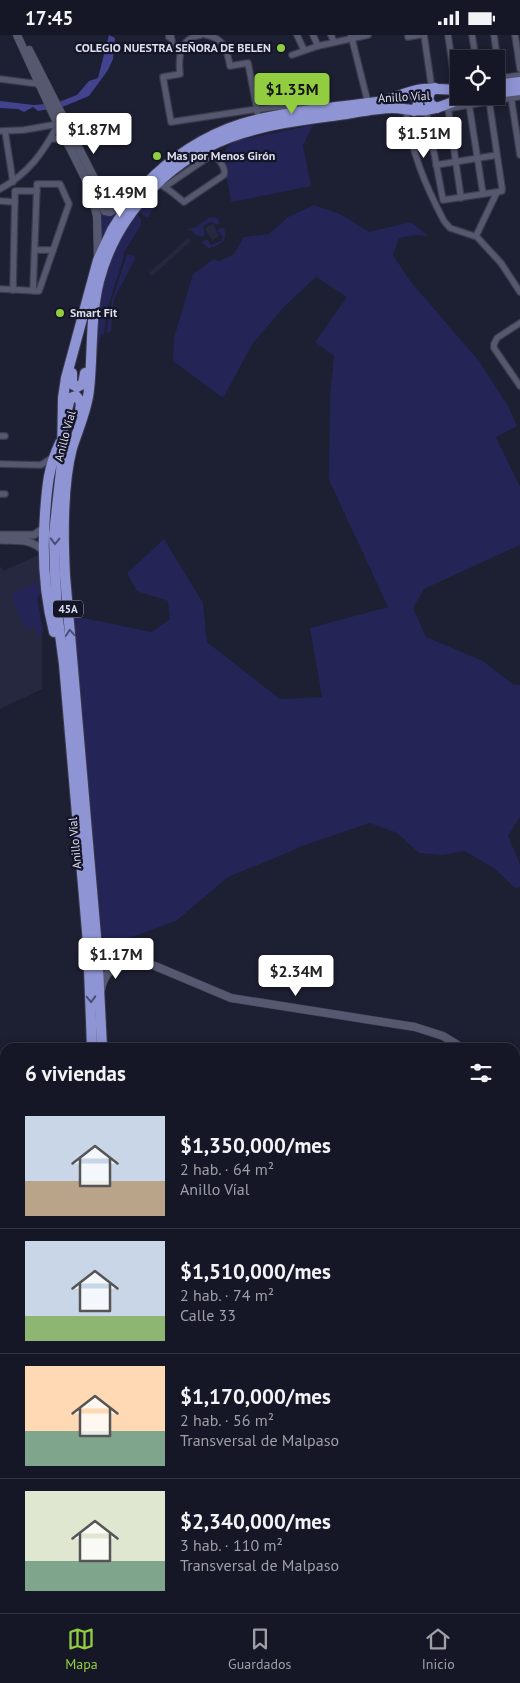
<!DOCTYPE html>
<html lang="es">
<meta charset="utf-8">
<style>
:root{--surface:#161726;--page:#232432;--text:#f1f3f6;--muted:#9e9fa7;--line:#353643;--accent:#92cd3f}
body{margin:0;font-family:"PT Sans",sans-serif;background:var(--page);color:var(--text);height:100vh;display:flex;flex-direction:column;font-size:19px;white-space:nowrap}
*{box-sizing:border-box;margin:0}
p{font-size:16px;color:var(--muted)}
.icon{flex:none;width:28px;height:28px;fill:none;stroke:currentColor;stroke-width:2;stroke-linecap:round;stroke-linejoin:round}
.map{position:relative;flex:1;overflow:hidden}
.drawer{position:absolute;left:0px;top:1008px;width:520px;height:571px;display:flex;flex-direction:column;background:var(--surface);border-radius:15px 15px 0 0;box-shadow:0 2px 12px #0003,0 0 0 1px var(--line)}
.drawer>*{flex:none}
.controls{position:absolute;left:450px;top:15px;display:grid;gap:10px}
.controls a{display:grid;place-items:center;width:55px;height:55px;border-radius:0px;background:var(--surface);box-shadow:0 2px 12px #0003,0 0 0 1px var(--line);font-size:25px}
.price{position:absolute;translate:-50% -42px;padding:0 11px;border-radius:5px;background:#fff;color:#222;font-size:16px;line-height:32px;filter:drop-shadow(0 1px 2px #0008)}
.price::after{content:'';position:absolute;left:50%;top:30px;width:15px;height:11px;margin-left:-8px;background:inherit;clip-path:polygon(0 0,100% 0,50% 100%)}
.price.current{background:var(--accent);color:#111}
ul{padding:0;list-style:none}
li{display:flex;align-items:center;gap:15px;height:125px;padding:0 25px}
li+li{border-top:1px solid var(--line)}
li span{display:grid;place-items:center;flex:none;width:140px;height:100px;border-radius:0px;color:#555}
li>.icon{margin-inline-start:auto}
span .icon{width:60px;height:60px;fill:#fffc;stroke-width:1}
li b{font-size:21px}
h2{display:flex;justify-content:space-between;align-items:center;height:60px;padding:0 25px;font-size:21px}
.status{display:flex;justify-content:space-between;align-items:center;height:35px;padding:0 25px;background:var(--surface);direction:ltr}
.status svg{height:14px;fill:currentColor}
.dock{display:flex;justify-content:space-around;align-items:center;height:70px;border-top:1px solid var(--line);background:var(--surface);font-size:14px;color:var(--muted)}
.dock a{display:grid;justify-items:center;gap:2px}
.dock .current{color:var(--accent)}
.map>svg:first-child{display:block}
</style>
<div class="status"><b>17:45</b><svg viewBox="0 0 49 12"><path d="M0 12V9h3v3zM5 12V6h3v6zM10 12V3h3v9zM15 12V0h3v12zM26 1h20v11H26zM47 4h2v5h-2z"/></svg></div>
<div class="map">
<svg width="520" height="1578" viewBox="0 0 520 1578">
<rect width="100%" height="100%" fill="#1d1f32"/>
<!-- built -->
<g fill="#262840">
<path d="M213 189 219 201 212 206 205 193Z"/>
<path d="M188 203 191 206 152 241 149 238Z"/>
<path d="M41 519 43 551 34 561 42 595V654L0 674V531L3 536Z"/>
</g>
<!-- green -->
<g fill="#242456">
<path d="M313 90 303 111 311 151 231 167 223 122 227 112 235 106Z"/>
<path d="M107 156 118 163 129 162 102 207 98 167 102 177 106 181 112 179 118 174V169Z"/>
<path d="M150 162 155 171 148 182H146L139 177V172Z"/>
<path d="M314 170 340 179 369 197 411 187 428 201 417 200 399 203 393 220 411 247 479 326 508 371 517 391 496 402 520 452V510L424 554 413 573 426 602 483 626 514 650H520V782L508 801 520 829V852L515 853 495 834 465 816 443 820 419 818 397 798 370 788 302 811 282 820 228 842 176 886 124 905 108 907 102 901 74 581 152 597 170 584 168 566 137 556 127 538 164 504 203 568 207 607 280 664 322 662 310 593 388 572 329 445 330 360 334 321 315 307 347 262 316 242 286 270 253 308 223 363 173 326 174 303 193 239 214 224 219 226 234 219 244 202 269 199 288 182Z"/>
<path d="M136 179 141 184V190L123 219 124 221 107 275 104 300 101 299 100 306 94 316 105 238 124 194Z"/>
<path d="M210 182 217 183 220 188 216 190 213 187 208 188 203 192 205 199 202 202 194 199 193 196 188 195 187 194 196 192Z"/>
<path d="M219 193H224C229 206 220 210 209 213L202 208 205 205H208L211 210 221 206 223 202 218 196Z"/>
<path d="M127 219 136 222 114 264 111 296 106 299 112 265Z"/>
<path d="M34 548 42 552 44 556 37 563 43 595 42 600 38 601 34 591 26 595 12 563 13 558Z"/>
</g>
<!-- water -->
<path fill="#42428e" d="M109 0 115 3 113 24 108 35 89 61 62 72 38 76 33 72 24 77 18 74 0 73V66L34 70 56 68 77 60 89 46 98 43Z"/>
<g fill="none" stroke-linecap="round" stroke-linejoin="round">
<!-- minor casing -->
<g stroke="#3b3b4c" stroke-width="8">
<g id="minor">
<path d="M169 0V2L171 1 173 13 180 16"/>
<path d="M201 0C180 3 178 21 180 39L163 42 171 87 251 75 319 67"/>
<path d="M206 0C224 3 227 15 230 31L248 28 259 85"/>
<path d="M297 0 304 15"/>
<path d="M313 0 318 11"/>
<path d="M331 0 334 7"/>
<path d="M351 0 368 68"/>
<path d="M424 0 431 48"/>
<path d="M448 0 456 55"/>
<path d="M472 0 476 24"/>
<path d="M494 0 500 44"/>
<path d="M515 0 520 34"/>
<path d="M408 2 420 0"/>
<path d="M292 20 318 11 368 0"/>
<path d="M0 44 39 49"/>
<path d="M511 62 520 120"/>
<path d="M469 69 483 159"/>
<path d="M448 73 461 163"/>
<path d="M426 75 443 165 497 157 502 156V153L489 65"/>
<path d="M406 76C411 116 425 150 444 186L450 193 477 202 501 228 520 257"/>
<path d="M0 96 24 95 58 89"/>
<path d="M5 96 13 147"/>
<path d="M51 104 65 103"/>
<path d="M436 130 497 120"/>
<path d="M157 148C167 152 175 160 184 167L224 140C226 134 220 125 215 121H210L166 151"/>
<path d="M0 154C28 139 44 117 58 89"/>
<path d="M0 166 15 167"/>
<path d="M476 201 497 157"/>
<path d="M35 215H53"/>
<path d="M0 254 39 256 69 169 60 149H37L33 256"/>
<path d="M13 255 15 156H37"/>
<path d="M520 288 497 303 494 309V313L520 351"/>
<path d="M0 401H5"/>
<path d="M0 429 41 430 53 422"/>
<path d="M0 459H5"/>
</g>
</g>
<!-- tertiary casing -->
<g stroke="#3b3b4c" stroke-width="9">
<g id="tertiary">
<path d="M496 44 520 41"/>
<path d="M447 73 520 61"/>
<path d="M0 500H34L44 493"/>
<path d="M0 505C16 506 32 503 43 516"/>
</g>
</g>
<!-- secondary casing -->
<g stroke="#3b3b4c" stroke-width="9">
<g id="secondary">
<path d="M17 0 53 79 90 153 97 181 98 223"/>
<path d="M29 15 94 143C107 156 119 161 138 158"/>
<path d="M94 159 105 176 110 177 113 175 114 169 99 151"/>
<path d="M97 907 104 918 114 924 135 925 155 931 231 963 415 992 443 1001 461 1012"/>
<path d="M101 954C104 941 111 931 124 926"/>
<path d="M515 1082 520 1089"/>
</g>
</g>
<!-- trunk casing -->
<g stroke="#3b3b4c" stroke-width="12">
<g id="trunk">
<path d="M496 50 520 47"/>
<path d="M435 53 430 57 428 64 431 70 437 73"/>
<path d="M411 57 418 64V70L414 76"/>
<path d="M496 58 520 55"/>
<path d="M145 150C170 123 206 100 241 89 283 76 333 73 377 67 391 65 403 58 417 55 431 52 444 55 459 55"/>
<path d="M72 338V349L77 352 83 349 85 338"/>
<path d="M67 375 70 363 76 361 81 367 80 377"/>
<path d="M54 597C44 558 42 519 45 479 47 452 48 433 60 408"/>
<path d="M92 1012 88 908 64 629 57 577 55 539 54 499 62 427 63 363 66 343 98 225 112 195 126 173"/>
<path d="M102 1012 97 913 65 541C63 502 62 451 72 413 78 394 87 375 89 355 93 318 90 282 99 246 117 176 174 119 243 98 271 89 303 85 332 81 349 79 376 73 392 73 404 73 414 77 426 75 443 73 455 64 473 61"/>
<path d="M166 1574 169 1578"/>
<path d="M177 1574 179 1578"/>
</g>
</g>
<!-- minor -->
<use href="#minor" stroke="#55586f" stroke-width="5.5"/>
<!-- tertiary -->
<use href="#tertiary" stroke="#55586f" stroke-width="7"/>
<!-- secondary -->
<use href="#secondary" stroke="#55586f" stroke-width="8"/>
<!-- trunk -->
<use href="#trunk" stroke="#8e94d4" stroke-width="10"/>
</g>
<!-- one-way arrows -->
<defs><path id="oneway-chevron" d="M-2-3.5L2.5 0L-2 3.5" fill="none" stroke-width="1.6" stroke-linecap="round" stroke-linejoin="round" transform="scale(1.25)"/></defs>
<g stroke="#4b4e75">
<use href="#oneway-chevron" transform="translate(55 506) rotate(91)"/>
<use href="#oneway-chevron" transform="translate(70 598) rotate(-94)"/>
<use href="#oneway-chevron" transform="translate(91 964) rotate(88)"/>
</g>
<!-- markers -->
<g fill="#92cd3f" stroke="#141528" stroke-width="2">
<circle cx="281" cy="13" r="5"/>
<circle cx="157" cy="121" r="5"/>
<circle cx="60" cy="278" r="5"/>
</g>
<g text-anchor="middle" stroke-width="4.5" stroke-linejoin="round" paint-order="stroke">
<!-- shield labels -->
<rect fill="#141528" stroke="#a0a2b1" stroke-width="1" x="53" y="565.5" width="30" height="17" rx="4"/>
<g font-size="11" font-weight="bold" fill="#dcdeec">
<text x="68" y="578">45A</text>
</g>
<!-- poi labels -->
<g font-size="12" font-weight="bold" fill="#dcdeec" stroke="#141528" text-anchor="start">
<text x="271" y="17" text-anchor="end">COLEGIO NUESTRA SEÑORA DE BELEN</text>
<text x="167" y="125">Mas por Menos Girón</text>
<text x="70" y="282">Smart Fit</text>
</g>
<!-- street labels -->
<g font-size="12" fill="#dcdeec" stroke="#141528">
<text transform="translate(404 62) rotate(-3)" y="4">Anillo Víal</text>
<text transform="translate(65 401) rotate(-75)" y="4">Anillo Víal</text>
<text transform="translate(75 808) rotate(-95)" y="4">Anillo Víal</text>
</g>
</g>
</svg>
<div class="controls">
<a><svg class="icon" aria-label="locate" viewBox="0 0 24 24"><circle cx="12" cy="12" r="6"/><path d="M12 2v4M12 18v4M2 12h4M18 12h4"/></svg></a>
</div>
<b class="price current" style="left:292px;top:80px">$1.35M</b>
<b class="price" style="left:94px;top:120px">$1.87M</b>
<b class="price" style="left:424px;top:124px">$1.51M</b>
<b class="price" style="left:120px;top:183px">$1.49M</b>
<b class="price" style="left:116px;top:945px">$1.17M</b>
<b class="price" style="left:296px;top:962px">$2.34M</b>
<section class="drawer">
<h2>6 viviendas<svg class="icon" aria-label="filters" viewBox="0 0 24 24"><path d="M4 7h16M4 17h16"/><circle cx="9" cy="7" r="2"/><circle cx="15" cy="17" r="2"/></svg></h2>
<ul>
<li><span style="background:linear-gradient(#c9d6e8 65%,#b9a48a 0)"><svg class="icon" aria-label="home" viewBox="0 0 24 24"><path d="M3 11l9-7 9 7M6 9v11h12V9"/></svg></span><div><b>$1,350,000/mes</b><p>2 hab. · 64 m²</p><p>Anillo Víal</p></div></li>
<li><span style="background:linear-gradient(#c9d6e8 75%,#8fb573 0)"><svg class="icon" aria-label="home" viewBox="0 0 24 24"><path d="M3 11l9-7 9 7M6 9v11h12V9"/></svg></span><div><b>$1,510,000/mes</b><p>2 hab. · 74 m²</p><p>Calle 33</p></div></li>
<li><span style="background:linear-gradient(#ffd9b3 65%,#7fa58c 0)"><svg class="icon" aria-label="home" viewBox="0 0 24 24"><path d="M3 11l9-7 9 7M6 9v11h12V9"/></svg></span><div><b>$1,170,000/mes</b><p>2 hab. · 56 m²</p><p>Transversal de Malpaso</p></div></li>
<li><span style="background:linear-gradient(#dfe7d0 70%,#7fa58c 0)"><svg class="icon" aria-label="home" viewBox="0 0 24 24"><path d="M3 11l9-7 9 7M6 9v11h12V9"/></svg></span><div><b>$2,340,000/mes</b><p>3 hab. · 110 m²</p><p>Transversal de Malpaso</p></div></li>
</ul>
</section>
</div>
<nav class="dock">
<a class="current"><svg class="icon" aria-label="map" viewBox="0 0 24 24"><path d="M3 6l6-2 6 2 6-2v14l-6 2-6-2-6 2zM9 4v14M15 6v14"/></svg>Mapa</a>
<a><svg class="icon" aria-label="saved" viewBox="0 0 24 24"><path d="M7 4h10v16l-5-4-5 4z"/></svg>Guardados</a>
<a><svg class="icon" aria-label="home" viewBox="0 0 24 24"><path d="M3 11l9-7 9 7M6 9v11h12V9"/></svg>Inicio</a>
</nav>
